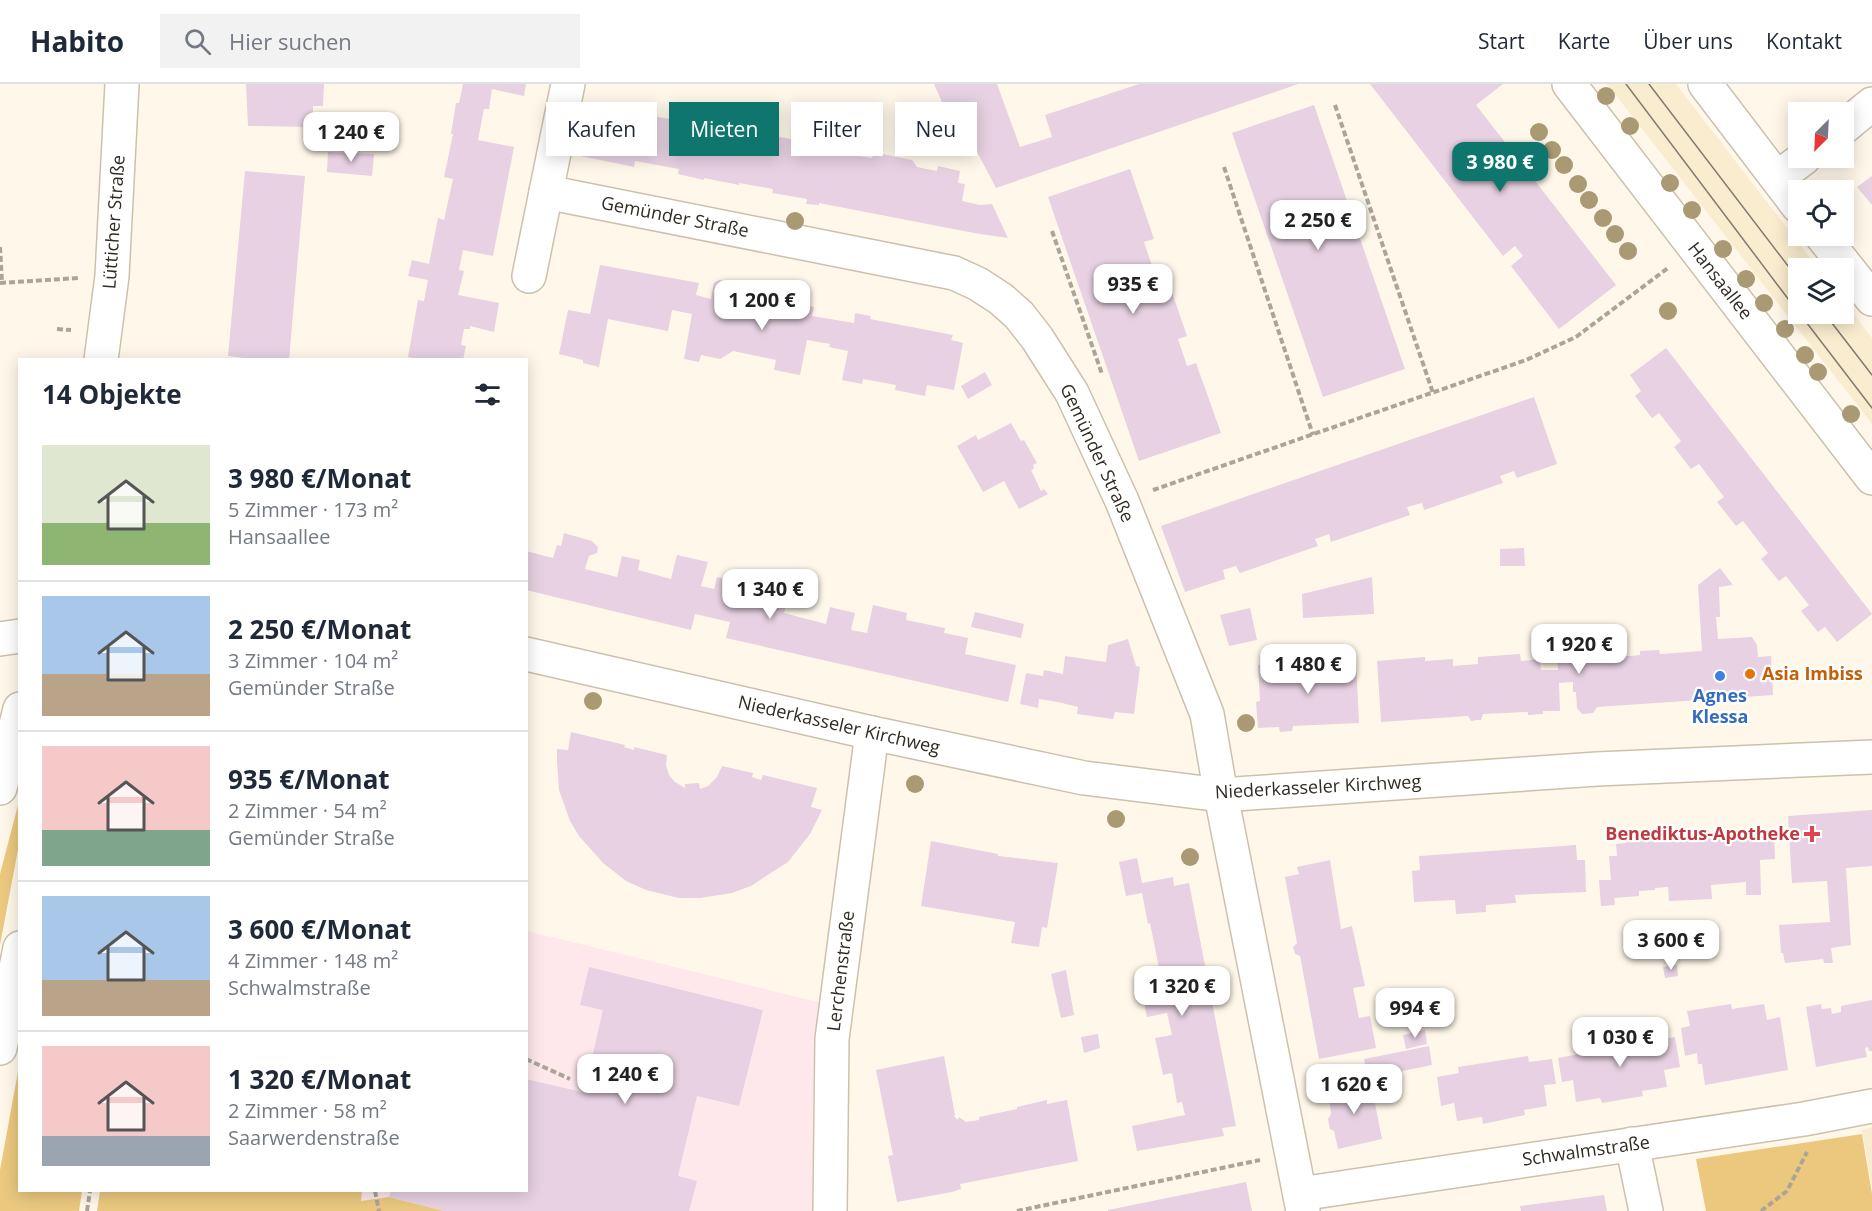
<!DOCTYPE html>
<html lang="de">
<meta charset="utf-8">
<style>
:root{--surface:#fff;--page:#f2f2f3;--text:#1f2937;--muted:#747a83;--line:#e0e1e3;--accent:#0f766e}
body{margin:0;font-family:"Open Sans",sans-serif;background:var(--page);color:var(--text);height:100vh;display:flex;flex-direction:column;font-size:22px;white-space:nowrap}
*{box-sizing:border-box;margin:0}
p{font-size:20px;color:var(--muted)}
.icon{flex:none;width:33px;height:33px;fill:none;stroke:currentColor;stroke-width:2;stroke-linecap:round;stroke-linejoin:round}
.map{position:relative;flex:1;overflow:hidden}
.sheet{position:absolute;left:18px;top:274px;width:510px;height:834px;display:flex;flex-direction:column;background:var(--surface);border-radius:0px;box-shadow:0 3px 15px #0003}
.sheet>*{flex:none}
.banner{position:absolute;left:546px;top:18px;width:570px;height:54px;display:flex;gap:12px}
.needle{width:39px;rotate:204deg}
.controls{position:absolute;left:1788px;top:18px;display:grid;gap:12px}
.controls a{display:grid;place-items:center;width:66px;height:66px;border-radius:0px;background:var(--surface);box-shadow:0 3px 15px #0003;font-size:30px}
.price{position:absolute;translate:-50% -51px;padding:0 14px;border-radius:12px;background:#fff;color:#222;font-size:20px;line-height:39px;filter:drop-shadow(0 2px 3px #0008)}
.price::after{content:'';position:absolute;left:50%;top:36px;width:18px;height:14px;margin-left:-9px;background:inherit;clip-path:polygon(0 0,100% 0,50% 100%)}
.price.selected{background:var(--accent);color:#fff}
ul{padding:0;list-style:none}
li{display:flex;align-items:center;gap:18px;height:150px;padding:0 24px}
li+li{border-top:2px solid var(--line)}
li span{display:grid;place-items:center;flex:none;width:168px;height:120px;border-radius:0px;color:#555}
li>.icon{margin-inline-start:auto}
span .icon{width:72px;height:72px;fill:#fffc;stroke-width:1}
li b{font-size:26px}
h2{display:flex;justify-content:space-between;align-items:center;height:72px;padding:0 24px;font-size:26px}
.tag{padding:0 21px;border-radius:0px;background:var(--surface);box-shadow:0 3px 15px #0003;font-size:21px;line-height:54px}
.tag.selected{background:var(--accent);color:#fff}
header{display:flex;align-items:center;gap:36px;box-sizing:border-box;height:84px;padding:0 30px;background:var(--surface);border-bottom:2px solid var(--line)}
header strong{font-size:28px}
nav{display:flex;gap:33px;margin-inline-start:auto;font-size:21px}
.search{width:420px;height:54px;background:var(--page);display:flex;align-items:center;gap:15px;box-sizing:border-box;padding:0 21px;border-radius:0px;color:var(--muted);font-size:22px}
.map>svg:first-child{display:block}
</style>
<header>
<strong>Habito</strong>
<div class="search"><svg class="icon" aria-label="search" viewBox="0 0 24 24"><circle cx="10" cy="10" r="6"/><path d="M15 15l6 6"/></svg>Hier suchen</div>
<nav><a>Start</a><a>Karte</a><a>Über uns</a><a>Kontakt</a></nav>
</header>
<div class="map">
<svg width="1872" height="1127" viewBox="0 0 1872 1127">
<rect width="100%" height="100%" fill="#fff8ea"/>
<!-- built -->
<g fill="#faecce">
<path d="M1607 0H1676L1818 184H1798V230H1844V217L1872 254V340Z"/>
<path d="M1872 1043V1104L1862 1046Z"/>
</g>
<!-- education -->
<path fill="#fee8ec" d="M527 847 822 919 814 959 812 1127H97L100 1107H526Z"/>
<!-- green -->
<g fill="#ebc87e">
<path d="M19 717V760L0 861V790Z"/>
<path d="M19 982 20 1107H82L79 1127H0V1086Z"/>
<path d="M1862 1050 1872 1110V1127H1706L1696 1075Z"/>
<path d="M100 1107H362L361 1117 389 1113 445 1127H97Z"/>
</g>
<!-- building -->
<g fill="#e7d1e2">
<path d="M246 0H324L323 22H313V43L248 42Z"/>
<path d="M463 0H526L524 12 492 5 489 25H484L478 56 514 63 493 172 463 166 459 186 464 187 458 211 499 219 494 248 470 242V245H464L461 261 466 262 463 276H423L408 273 418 216 424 217 428 196 408 192 412 176 429 180 438 134 444 136 453 95 444 93 453 50H451L456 19H459Z"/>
<path d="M934 0H997L1020 63 1052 53 1045 31 1139 0H1298L996 104 952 20 944 23Z"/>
<path d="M1370 0H1503L1476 21 1616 201 1559 245 1511 182 1523 172 1515 162 1503 172Z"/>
<path d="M1314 21 1405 285 1323 313 1232 49Z"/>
<path d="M574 25 593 29 592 32 616 37 617 34 643 39 644 31 690 38 684 69 692 70 693 65 709 68 711 59 729 62 732 44 801 57 802 50 831 56 830 67 871 74 878 69 912 76 917 83 937 87 938 82 960 87 958 99 965 100 962 117 980 121 992 120 1008 154 974 149 819 119V121L806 120 807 115 772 109 773 105 739 99V101L704 94V96L678 90 679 85 635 77 634 83 566 69Z"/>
<path d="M328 68 374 70 372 92 327 88Z"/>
<path d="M1130 85 1154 155 1144 158 1153 185 1163 182 1187 252 1178 255 1187 282 1196 279 1221 349 1139 377 1048 113Z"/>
<path d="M245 87 305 92 289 276H261L228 272Z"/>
<path d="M1872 92V121L1857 103Z"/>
<path d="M600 181 699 199 696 211 711 215 714 199 719 196 736 199 740 205V208L814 223 812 232 854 239 855 229 871 232 870 235 953 251 951 256 963 259 954 306 927 301 925 312 895 306 896 301 863 295 862 300 842 296 848 267 829 263 830 260 807 256 800 291 774 286 776 276 733 267 720 275 701 271 699 278 684 275 692 230 672 226 668 247 608 235 599 283 583 279V276L559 270 568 226 590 230Z"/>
<path d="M1666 264 1872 530 1837 558 1825 543 1818 548 1801 527 1809 521 1797 506 1786 492 1779 497 1761 475 1768 469 1757 455 1743 437 1736 442 1717 418 1724 413 1699 380 1691 385 1674 363 1681 357 1659 329 1652 334 1635 312 1641 307 1630 291Z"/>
<path d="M985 288 992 301 968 315 961 302Z"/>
<path d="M1534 313 1557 380 1517 394 1514 387 1500 392 1503 399 1424 426 1422 419 1407 423 1410 431 1331 458 1329 450 1315 455 1318 462 1240 489 1236 482 1223 486 1225 495 1185 508 1161 442Z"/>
<path d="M1011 339 1021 357 1024 356 1037 379 1033 381 1034 384 1031 386 1041 407 1044 405 1048 410 1019 425 1004 397 983 408 957 362 976 351 978 356Z"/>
<path d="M564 449 592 457 598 463 597 469 589 472 585 485 617 493 622 472 640 476 638 486 671 495 677 471 708 478 701 502 714 505 717 493 739 499 735 518 752 522 757 499 790 507 784 529 826 540 830 523 855 529 851 546 867 549 873 521 907 529 906 536 945 544 944 549 968 554 965 570 1016 581 1008 618 726 554 730 538 695 530 691 546 526 506V467L553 474 557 461 561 462Z"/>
<path d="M1524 464 1525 482H1500V465Z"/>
<path d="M1720 484 1733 501 1719 503 1720 533H1716L1718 555 1752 553 1757 561 1758 573 1771 572 1773 611 1597 623 1593 629 1582 630 1577 624 1576 608H1573V598L1559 599 1560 627H1543V630L1528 631V628L1483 630 1481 636H1477L1471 637 1468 632 1381 638 1377 577 1425 573V577L1453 575V582L1478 580V573L1520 570 1521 577 1540 575 1541 586H1558L1555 548 1572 547V552L1597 550V561L1617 560 1618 573 1640 571V567L1659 566 1660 570 1702 567 1698 501Z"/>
<path d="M1372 493 1374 530 1303 534 1302 510Z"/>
<path d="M1250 524 1257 556 1229 562 1220 531Z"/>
<path d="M975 528 1024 540 1021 554 971 543Z"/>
<path d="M1128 555 1136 582 1140 583 1134 630 1115 628 1113 635 1077 630 1078 623 1058 618 1039 615 1038 624 1020 620 1026 589 1043 592 1044 586 1063 590 1065 572 1106 578 1108 561Z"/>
<path d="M1356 576 1359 639 1293 642 1292 647 1280 648 1279 643 1258 644 1256 618 1260 617 1258 581Z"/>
<path d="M571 648 625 661 624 663 634 666V663L667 671 666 681 669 691 675 698 685 704V700L699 699 700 705 708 702 717 693 722 682 753 689 752 693 761 696 763 691 817 704 811 723 822 726 810 750 788 778 751 802 732 809 700 814H679L646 806 626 797 603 779 579 752 570 737 559 706 557 678V665L568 666Z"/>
<path d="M1872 726V782L1846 784 1851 861 1831 864 1833 879H1824L1823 875 1785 879 1783 869H1781L1779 841 1830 838 1827 797 1792 799 1788 732Z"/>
<path d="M1774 749 1775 775 1760 776 1761 811H1746V798L1711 801 1712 815 1669 817 1668 803 1655 804V806L1639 807V812L1614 814 1615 821 1601 822 1599 796H1611L1609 772H1617L1616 760 1626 759 1628 755 1636 754 1649 753 1652 756Z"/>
<path d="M931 757 998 770V772L1058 779 1047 844 1042 843 1039 863 1011 859 1015 838 921 822Z"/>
<path d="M1576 761 1577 776H1585L1586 808 1515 811 1516 819 1486 821V828L1456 830 1455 816 1414 818 1412 787 1420 786 1419 772Z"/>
<path d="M1137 774 1142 799 1173 793 1174 802 1189 799 1236 1042 1222 1044 1224 1052 1137 1067 1132 1042 1185 1031 1182 1018 1177 1019 1172 989 1163 991 1155 954 1172 951 1167 929 1147 933 1141 903 1162 899 1150 839 1148 840 1142 809 1126 812 1119 778Z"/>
<path d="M1330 776 1341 845 1352 842 1365 902 1353 904 1359 934 1370 932 1376 964 1319 975 1301 877 1300 872 1295 870 1293 863 1297 859 1285 793 1299 790 1297 783Z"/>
<path d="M1677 881 1678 892 1665 894 1663 883Z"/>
<path d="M589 883 763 926 739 1022 697 1012 678 1092 697 1097 689 1127H445L389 1113 391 1107H526V995L590 1010 595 989 589 987 603 926 580 921Z"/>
<path d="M1066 886 1074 931 1061 934 1051 890Z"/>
<path d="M1872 916V967H1869L1868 963 1865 964 1867 973 1816 983 1806 923 1821 920 1822 925 1831 924 1832 930 1841 928V922Z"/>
<path d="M1731 920 1732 925 1764 920 1767 936 1780 933 1788 986 1705 1001 1702 980H1698L1697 969 1685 972 1681 944 1690 942 1687 927Z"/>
<path d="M1425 946 1427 960 1406 965 1403 951Z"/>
<path d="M1620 946 1621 957 1650 951 1651 957 1675 953 1680 983 1664 986 1667 1003 1642 1007 1643 1012 1602 1019 1600 1014 1576 1018 1573 996 1562 998 1558 974 1579 970 1578 964 1607 959 1606 948Z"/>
<path d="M1098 950 1100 964 1084 969 1081 953Z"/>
<path d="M1429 962 1432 981 1368 994 1364 975Z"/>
<path d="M944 972 955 1031 954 1032 958 1036 959 1033 966 1038 979 1036V1033L1017 1025V1023L1047 1016V1020L1067 1016 1078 1077 960 1100 961 1105 952 1108 897 1118 888 1072 893 1071 876 986Z"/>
<path d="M1528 972 1529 978 1552 975 1556 1000 1544 1001 1547 1022 1524 1026 1525 1031 1483 1040 1482 1033 1457 1037 1454 1019 1441 1022 1437 993 1459 989 1458 983Z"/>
<path d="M1368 997 1369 1005 1372 1004 1382 1055 1338 1065 1334 1047 1330 1045 1328 1035 1331 1030 1328 1007 1333 1006 1332 1004Z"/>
<path d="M1246 1098 1252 1127H1108V1126Z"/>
<path d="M1604 1111 1607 1127H1521L1520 1122Z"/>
</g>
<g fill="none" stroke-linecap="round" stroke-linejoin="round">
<!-- minor casing -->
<g stroke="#ccc1ab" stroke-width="36">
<g id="minor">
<path d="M568 0 546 108 954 189 978 200 1001 215 1019 231 1037 254 1072 309 1122 417 1207 630 1221 711 1303 1127"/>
<path d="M1844 43 1872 20"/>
<path d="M1777 94 1804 74"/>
<path d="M529 192 546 108"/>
<path d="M0 555 20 552"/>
<path d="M526 570 872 649 1084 694 1221 711 1597 685 1872 673"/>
<path d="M1632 1060 1646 1127"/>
<path d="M1300 1110 1804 1035 1872 1022"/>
<path d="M830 1127 832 955 872 649"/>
</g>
</g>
<!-- tertiary casing -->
<g stroke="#ccc1ab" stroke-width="36">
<g id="tertiary">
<path d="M1569 0 1872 394"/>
<path d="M1705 0 1798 122"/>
<path d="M1822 152 1872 215"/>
</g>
</g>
<!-- secondary casing -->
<g stroke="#ccc1ab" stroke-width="36">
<g id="secondary">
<path d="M101 276 112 192 122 0"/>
<path d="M0 704 20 625"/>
<path d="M0 964 20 864"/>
</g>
</g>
<!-- path -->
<g stroke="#aba599" stroke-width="4" stroke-dasharray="6 3" stroke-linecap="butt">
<path d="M1335 21 1433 309"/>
<path d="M1224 83 1313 351"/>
<path d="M1052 147 1102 290"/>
<path d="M0 163 2 198"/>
<path d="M0 199 78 194"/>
<path d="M57 245 71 246"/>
<path d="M1153 406 1526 276 1576 253 1668 184"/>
<path d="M526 975 570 995"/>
<path d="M375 1107 379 1127"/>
<path d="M87 1127 90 1107"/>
<path d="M1017 1127 1260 1076"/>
<path d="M1761 1127 1787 1107 1807 1068"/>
</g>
<!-- minor -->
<use href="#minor" stroke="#fff" stroke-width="33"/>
<!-- tertiary -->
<use href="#tertiary" stroke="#fff" stroke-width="33"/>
<!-- secondary -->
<use href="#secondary" stroke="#fff" stroke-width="33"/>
<!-- tram -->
<g stroke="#807a70" stroke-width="1.5">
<path d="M1626 0 1798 228"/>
<path d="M1649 0 1798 195"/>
<path d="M1800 230 1872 324"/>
<path d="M1825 230 1872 291"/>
</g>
</g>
<!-- trees -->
<g fill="#aa9a74">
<circle cx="1606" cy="12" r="9"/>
<circle cx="1630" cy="42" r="9"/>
<circle cx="1539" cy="48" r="9"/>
<circle cx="1552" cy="66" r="9"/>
<circle cx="1564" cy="81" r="9"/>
<circle cx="1670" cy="99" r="9"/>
<circle cx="1578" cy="100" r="9"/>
<circle cx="1589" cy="116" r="9"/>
<circle cx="1692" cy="126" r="9"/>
<circle cx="1603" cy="134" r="9"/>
<circle cx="795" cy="137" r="9"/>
<circle cx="1615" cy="150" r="9"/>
<circle cx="1723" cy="165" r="9"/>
<circle cx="1628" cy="167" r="9"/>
<circle cx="1746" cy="195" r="9"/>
<circle cx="1764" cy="219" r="9"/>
<circle cx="1668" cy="227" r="9"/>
<circle cx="1785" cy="245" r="9"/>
<circle cx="1805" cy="271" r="9"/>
<circle cx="1818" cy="288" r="9"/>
<circle cx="1851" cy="330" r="9"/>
<circle cx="593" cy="617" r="9"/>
<circle cx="1246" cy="639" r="9"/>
<circle cx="915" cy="700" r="9"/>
<circle cx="1116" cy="735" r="9"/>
<circle cx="1190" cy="773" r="9"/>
</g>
<!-- markers -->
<circle fill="#e8710a" stroke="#fff" stroke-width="2" cx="1750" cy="590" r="6"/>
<circle fill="#3f7fe0" stroke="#fff" stroke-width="2" cx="1720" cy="592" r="6"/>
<path fill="#e0444e" stroke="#fff" stroke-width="2" d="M1809 741h6v6h6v6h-6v6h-6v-6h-6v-6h6z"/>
<g text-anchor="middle" stroke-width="4.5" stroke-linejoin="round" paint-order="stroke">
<!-- street labels -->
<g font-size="18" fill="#302b23" stroke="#fff">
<text transform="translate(675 133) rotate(11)" y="6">Gemünder Straße</text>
<text transform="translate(114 138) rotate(-86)" y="6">Lütticher Straße</text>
<text transform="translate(1720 197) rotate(52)" y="6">Hansaallee</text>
<text transform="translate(1097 369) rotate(65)" y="6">Gemünder Straße</text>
<text transform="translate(839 641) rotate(13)" y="6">Niederkasseler Kirchweg</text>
<text transform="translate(1318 703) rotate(-3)" y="6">Niederkasseler Kirchweg</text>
<text transform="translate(841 887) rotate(-83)" y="6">Lerchenstraße</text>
<text transform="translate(1586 1067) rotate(-8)" y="6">Schwalmstraße</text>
</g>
<!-- food labels -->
<g font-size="18" font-weight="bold" fill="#c56008" stroke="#fff" text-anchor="start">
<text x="1762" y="596">Asia Imbiss</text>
</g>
<!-- shop labels -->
<g font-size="18" font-weight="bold" fill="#366cbe" stroke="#fff">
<text x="1720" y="618">Agnes<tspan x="1720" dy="21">Klessa</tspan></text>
</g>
<!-- health labels -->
<g font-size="18" font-weight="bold" fill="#be3a42" stroke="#fff" text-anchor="end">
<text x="1800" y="756">Benediktus-Apotheke</text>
</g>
</g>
</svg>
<div class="controls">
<a><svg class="needle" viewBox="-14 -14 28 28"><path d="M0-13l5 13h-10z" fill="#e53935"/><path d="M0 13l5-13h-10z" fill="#747a83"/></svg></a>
<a><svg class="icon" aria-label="locate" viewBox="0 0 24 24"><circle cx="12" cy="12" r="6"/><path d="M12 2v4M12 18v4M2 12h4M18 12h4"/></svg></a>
<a><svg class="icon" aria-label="layers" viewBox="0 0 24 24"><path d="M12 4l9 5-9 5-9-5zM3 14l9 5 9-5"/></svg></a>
</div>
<b class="price" style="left:351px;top:79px">1 240 €</b>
<b class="price selected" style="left:1500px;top:109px">3 980 €</b>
<b class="price" style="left:1318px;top:167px">2 250 €</b>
<b class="price" style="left:1133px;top:231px">935 €</b>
<b class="price" style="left:762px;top:247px">1 200 €</b>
<b class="price" style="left:770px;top:536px">1 340 €</b>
<b class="price" style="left:1579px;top:591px">1 920 €</b>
<b class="price" style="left:1308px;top:611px">1 480 €</b>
<b class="price" style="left:1671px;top:887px">3 600 €</b>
<b class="price" style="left:1182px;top:933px">1 320 €</b>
<b class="price" style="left:1415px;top:955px">994 €</b>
<b class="price" style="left:1620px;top:984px">1 030 €</b>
<b class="price" style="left:625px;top:1021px">1 240 €</b>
<b class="price" style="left:1354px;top:1031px">1 620 €</b>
<div class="banner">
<a class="tag">Kaufen</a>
<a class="tag selected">Mieten</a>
<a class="tag">Filter</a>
<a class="tag">Neu</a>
</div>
<section class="sheet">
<h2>14 Objekte<svg class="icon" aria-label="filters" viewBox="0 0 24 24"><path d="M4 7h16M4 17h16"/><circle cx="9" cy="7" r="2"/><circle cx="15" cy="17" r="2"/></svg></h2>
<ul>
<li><span style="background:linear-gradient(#dfe7d0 65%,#8fb573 0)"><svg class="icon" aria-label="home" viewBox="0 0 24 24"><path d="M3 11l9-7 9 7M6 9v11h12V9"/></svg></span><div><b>3 980 €/Monat</b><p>5 Zimmer · 173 m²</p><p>Hansaallee</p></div></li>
<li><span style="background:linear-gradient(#a9c7e8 65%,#b9a48a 0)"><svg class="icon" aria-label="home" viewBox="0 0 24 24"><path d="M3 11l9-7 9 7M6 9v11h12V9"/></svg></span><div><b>2 250 €/Monat</b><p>3 Zimmer · 104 m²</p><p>Gemünder Straße</p></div></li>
<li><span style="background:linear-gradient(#f6c9c9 70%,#7fa58c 0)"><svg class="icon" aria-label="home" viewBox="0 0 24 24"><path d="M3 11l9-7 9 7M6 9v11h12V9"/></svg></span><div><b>935 €/Monat</b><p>2 Zimmer · 54 m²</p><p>Gemünder Straße</p></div></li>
<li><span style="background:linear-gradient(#a9c7e8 70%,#b9a48a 0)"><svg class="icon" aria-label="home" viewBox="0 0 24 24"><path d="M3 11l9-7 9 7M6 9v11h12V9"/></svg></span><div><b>3 600 €/Monat</b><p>4 Zimmer · 148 m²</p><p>Schwalmstraße</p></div></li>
<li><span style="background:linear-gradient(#f6c9c9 75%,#9aa5b1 0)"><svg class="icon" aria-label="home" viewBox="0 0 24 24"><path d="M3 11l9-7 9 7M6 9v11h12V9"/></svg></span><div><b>1 320 €/Monat</b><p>2 Zimmer · 58 m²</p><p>Saarwerdenstraße</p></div></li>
</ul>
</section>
</div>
